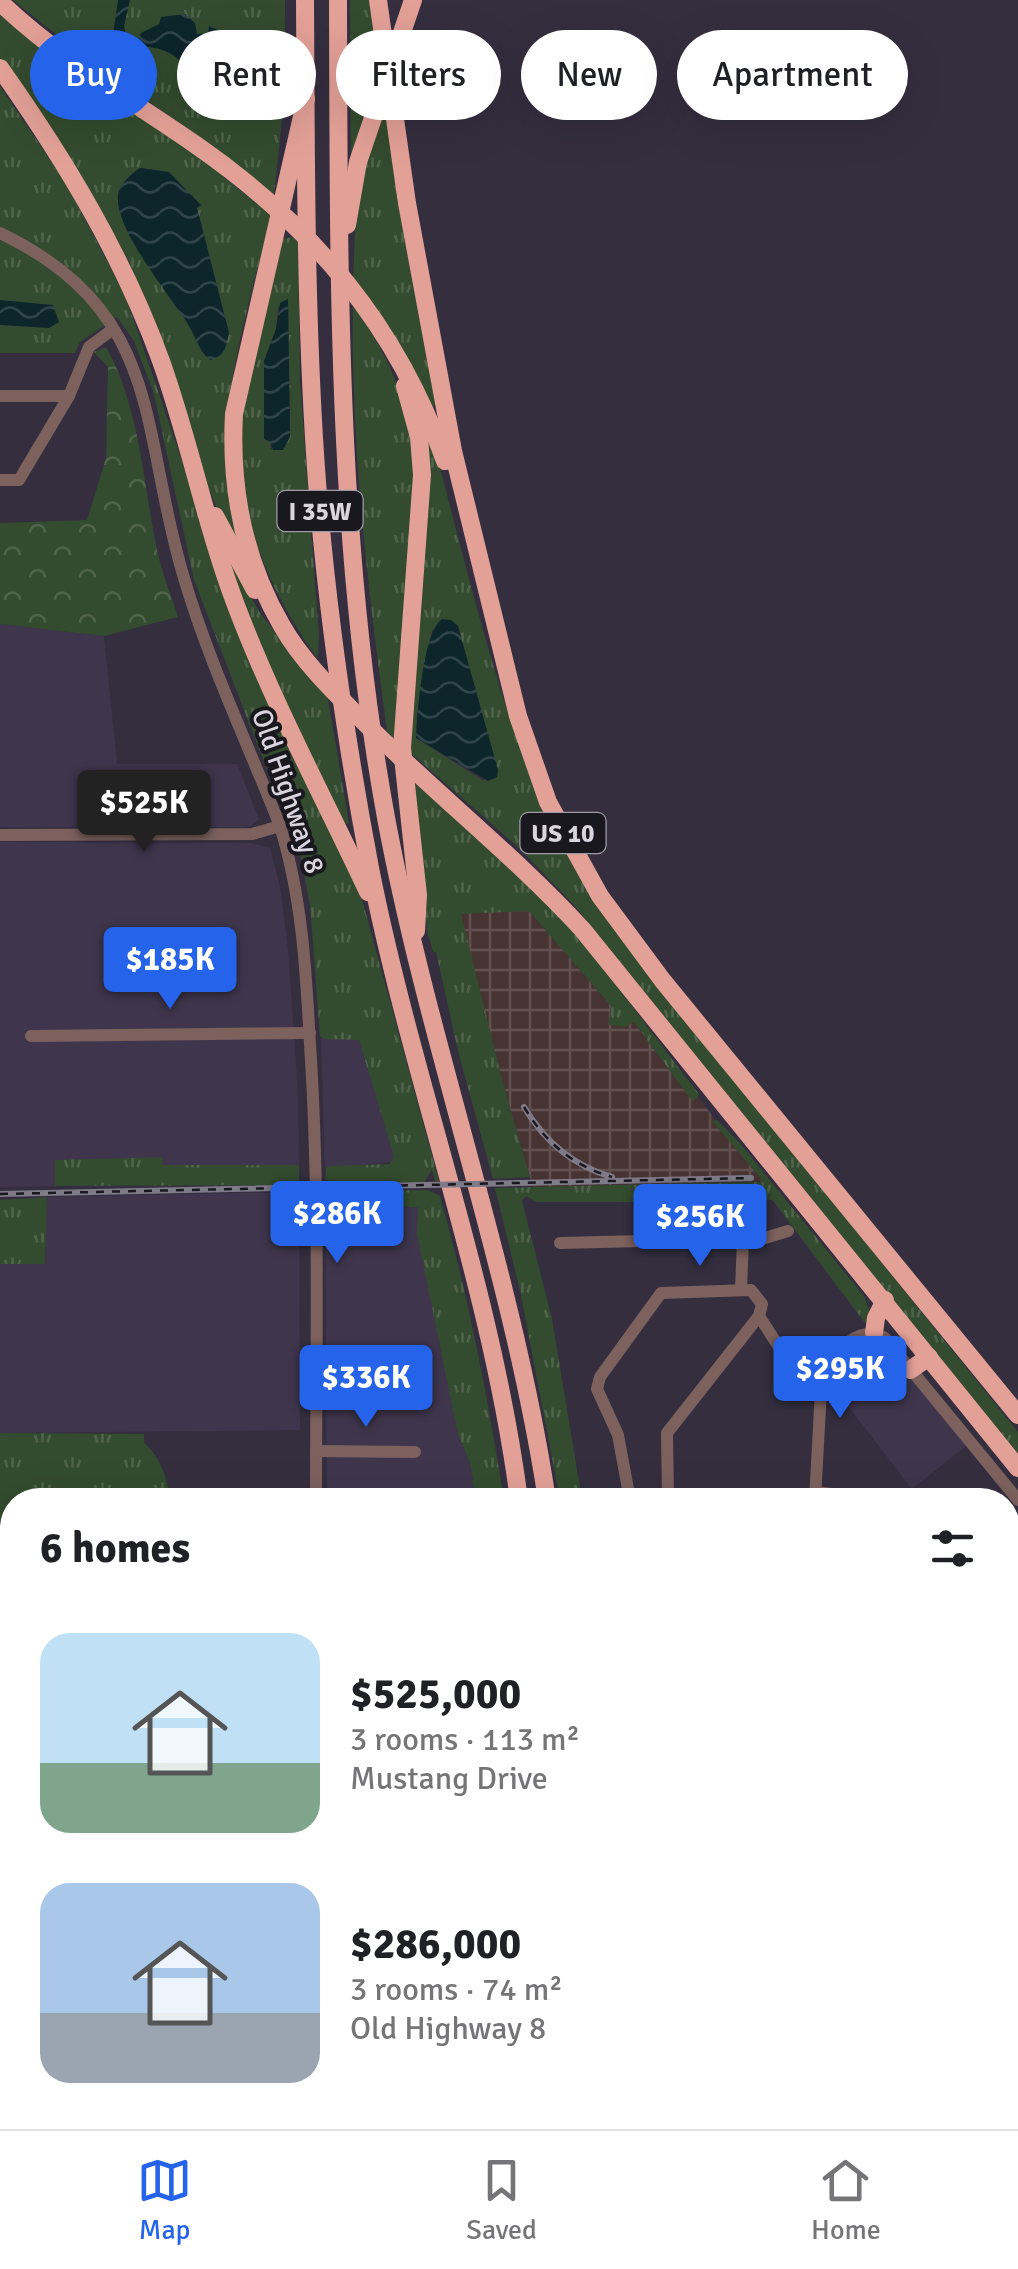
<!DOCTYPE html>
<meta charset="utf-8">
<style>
:root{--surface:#fff;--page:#f2f2f2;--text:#202124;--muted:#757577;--line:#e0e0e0;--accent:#2563eb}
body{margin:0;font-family:Signika,sans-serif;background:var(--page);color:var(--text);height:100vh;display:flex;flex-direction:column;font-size:38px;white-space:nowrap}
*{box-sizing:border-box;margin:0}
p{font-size:32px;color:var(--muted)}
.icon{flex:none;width:55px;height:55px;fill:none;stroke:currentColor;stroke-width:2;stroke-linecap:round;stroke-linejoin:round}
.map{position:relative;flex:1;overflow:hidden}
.panel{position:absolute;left:0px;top:1488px;width:1020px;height:642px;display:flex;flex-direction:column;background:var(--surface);border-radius:40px 40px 0 0;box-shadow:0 10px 40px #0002}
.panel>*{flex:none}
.banner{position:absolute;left:30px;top:30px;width:960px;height:90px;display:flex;gap:20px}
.price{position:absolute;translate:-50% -85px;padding:0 22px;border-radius:10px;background:var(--accent);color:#fff;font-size:32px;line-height:65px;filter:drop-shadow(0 2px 5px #0008)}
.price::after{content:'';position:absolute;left:50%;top:60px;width:30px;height:22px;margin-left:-15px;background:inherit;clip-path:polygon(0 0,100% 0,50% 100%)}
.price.on{background:#222;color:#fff}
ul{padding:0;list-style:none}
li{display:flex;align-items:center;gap:30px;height:250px;padding:0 40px}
li span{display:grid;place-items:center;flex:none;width:280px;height:200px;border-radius:30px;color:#555}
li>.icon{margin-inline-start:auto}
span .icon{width:120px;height:120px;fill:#fffc;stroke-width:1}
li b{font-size:42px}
h2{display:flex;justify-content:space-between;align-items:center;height:120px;padding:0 40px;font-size:42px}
.chip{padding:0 35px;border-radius:45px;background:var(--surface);box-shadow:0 10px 40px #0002;font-size:35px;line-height:90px}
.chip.on{background:var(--accent);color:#fff}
.tab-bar{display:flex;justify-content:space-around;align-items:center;height:140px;border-top:2px solid var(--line);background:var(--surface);font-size:28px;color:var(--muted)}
.tab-bar a{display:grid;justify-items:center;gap:5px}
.tab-bar .on{color:var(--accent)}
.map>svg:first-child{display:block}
</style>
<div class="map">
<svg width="1018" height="2129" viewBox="0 0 1018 2129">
<defs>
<pattern id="industrial-grid" width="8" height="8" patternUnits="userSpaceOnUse" patternTransform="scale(2.5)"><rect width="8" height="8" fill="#473331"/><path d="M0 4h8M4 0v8" fill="none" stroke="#61504f"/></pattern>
<pattern id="grass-tufts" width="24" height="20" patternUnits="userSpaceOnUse" patternTransform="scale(2.5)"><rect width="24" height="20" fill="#334b2e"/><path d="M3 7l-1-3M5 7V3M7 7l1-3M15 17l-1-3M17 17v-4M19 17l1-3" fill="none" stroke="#50644c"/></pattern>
<pattern id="forest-crowns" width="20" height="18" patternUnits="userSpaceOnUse" patternTransform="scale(2.5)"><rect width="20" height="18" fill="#334b2e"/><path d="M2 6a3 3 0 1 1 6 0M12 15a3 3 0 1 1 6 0" fill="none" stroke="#50644c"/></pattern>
<pattern id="water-waves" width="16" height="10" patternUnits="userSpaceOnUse" patternTransform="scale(2.5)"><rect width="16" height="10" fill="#0d262c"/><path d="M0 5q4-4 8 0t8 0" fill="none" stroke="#30454a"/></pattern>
</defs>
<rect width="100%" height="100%" fill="#342e3f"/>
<!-- built -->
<g fill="#3f364d">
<path d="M0 624 104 636 117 764H237L259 819 251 826 243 827H0Z"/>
<path d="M0 842 251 843 270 848 280 887 288 949 298 1093 299 1165H163L162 1158 55 1160V1186L0 1187Z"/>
<path d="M321 1038 359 1039 394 1157 392 1162 326 1168 325 1170Z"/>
<path d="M299 1192 300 1430 0 1433V1264H45L47 1197Z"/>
<path d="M342 1200 352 1207H419L417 1219 458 1434 470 1463 476 1500H327L325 1204 332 1205Z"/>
<path d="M901 1365 967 1445 912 1489 848 1406Z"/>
<path d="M806 2118H910L907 2129H807Z"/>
</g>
<!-- industrial -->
<path fill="url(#industrial-grid)" d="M472 911H529L611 1006 609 1025 633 1021 692 1100 698 1097 715 1119 713 1122 763 1181 533 1187 503 1083 460 914Z"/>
<!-- grass -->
<g fill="url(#grass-tufts)" fill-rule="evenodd">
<path d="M13 0H285V90L274 195C191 126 97 70 13 0Z"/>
<path d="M350 0H370L381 81 351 168Z"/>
<path d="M0 13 199 157 271 215C242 336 207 425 241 550L236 552 202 473 140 289 128 260 79 173 0 58ZM140 168 169 172 197 208 229 333 203 354C198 345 195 335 190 326 175 299 108 219 119 190 122 182 133 173 140 168Z"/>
<path d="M0 86 66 183 125 295 190 484 360 892 439 1181H435L432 1170 424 1182 344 1183 325 1180 326 1168 329 1166 390 1164 394 1157 359 1040 325 1039 320 1036 310 905 301 858 194 580 154 394 134 341 117 317 80 342 75 353H0Z"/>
<path d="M379 109 385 112 405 243 436 406 430 407 353 280 357 188Z"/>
<path d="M293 237 298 242 300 381 319 636 318 659C266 587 233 508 242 417 244 398 251 377 255 358 264 318 273 278 282 239ZM288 304 290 417 283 450 271 449 270 442 265 440 264 362 276 329 278 307Z"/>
<path d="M353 306C387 351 406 397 416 452L399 744 387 731C368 590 351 449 353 306Z"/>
<path d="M431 434C477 602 510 780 611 926L1018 1432V1454L574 905 518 847 407 750 424 445ZM458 626 473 689 484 781 416 738 417 713 432 630Z"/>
<path d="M221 545 260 613 328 699 349 823 341 825 293 726Z"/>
<path d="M410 779C454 817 502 853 542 896 599 957 647 1028 699 1094L698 1097 692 1101 634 1022 626 1027 609 1025 611 1006 529 911 461 914 503 1083 530 1177 493 1179 459 1055 436 952H433L427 930Z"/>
<path d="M717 1120 739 1142 864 1296 871 1313 870 1321 865 1323 759 1182 762 1180 712 1121Z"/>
<path d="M162 1157 163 1165H299V1185L55 1186V1160Z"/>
<path d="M651 1184 652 1202H536L526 1196 522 1201 552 1319 582 1500H560L521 1295 495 1188Z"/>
<path d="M428 1190 440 1196C468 1295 488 1398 504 1500H476L470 1463 458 1434 417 1234 418 1207H352L342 1200 332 1205 325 1204V1194L340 1191Z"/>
<path d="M47 1197 45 1264H0V1200Z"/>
<path d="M0 1433 144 1434V1442C160 1458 168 1477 170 1500H12V1531H0Z"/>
<path d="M695 2118H806L807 2129H693Z"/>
</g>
<!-- forest -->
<g fill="url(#forest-crowns)">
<path d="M106 347C140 407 143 483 157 550 162 573 171 595 178 617L104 636 0 624V523L87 520 106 458 108 367 94 352Z"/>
<path d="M759 1182 773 1200 652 1202 651 1184Z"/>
<path d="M12 1553C13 1584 16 1618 12 1649 11 1665 4 1679 12 1695V1784L0 1793V1577L4 1576Z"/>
</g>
<!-- water -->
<g fill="url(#water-waves)">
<path d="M118 0H130L124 26 127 40H137L141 33 159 24 161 17 185 14 195 23 197 34 208 33 209 26 225 33V46L214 47 213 62 193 54 179 60C166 46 134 42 119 52L111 49Z"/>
<path d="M140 168 169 172 201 205 197 208 229 333C226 347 225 356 210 360 198 350 195 334 186 321 168 294 117 230 118 199 118 185 130 175 140 168Z"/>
<path d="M288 299 290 437 283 450H273L270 442 264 439V361L276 329 280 303Z"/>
<path d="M0 300 53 305 59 322 49 328 0 325Z"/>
<path d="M442 619 451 620 458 626 498 770 497 777 488 781 416 738C417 713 423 632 442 619Z"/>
<path d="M0 1905 12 1913V2118H245L249 2129H0Z"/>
</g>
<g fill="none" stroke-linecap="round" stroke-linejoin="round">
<!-- minor -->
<g stroke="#7c615d" stroke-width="12">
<path d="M0 233C166 313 139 431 184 578 209 663 248 744 280 826 302 897 306 970 310 1044 320 1195 316 1348 316 1500"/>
<path d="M0 396H69"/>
<path d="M0 480H19L69 396 89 347 113 329"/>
<path d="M0 835 252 834 280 826"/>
<path d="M31 1036 310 1033"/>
<path d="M560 1243 765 1238 788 1231"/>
<path d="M741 1289 743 1239"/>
<path d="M759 1316 786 1358 821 1376"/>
<path d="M316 1451 415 1452"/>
<path d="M816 1492 840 1495 846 1500"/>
<path d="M630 1500 618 1435 597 1389 600 1377 661 1293 751 1290 762 1304 759 1316 667 1433 668 1500"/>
<path d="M815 1500 822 1371C835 1350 860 1324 885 1338L1018 1500"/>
<path d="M1008 1684 1018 1697"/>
<path d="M1008 1942 1018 1941"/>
<path d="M320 2129V2118"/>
<path d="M911 2129 914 2118"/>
<path d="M925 2129 929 2118"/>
</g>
<!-- major -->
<g stroke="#c68e87" stroke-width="15">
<path d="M1008 2013 1018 2012"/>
<path d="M1008 2030H1018"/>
</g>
<!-- highway -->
<g stroke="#e3a097" stroke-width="18">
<path d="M305 0C306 160 305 322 317 482 327 611 346 741 370 868 412 1081 491 1284 519 1500"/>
<path d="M338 0C339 277 336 549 387 823 430 1051 512 1270 547 1500"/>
<path d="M378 0 407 203 453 451 518 716 548 802 600 896 663 981 1018 1415"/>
<path d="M0 2C58 58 130 99 196 145 314 227 397 326 445 461"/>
<path d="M0 68C65 160 122 254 161 361 190 442 206 527 237 608 274 705 324 798 368 892"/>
<path d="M306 99 234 414C230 488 244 561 282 626 302 661 333 691 361 719 432 791 513 854 582 929L1018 1468"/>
<path d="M347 225 358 162 413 0"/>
<path d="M405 386 419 437 422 475 402 748 418 895 416 931"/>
<path d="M215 516 255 590"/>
<path d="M874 1333 876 1318 885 1300"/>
<path d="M910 1370 929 1357"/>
<path d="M498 2118 502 2129"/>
<path d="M565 2118V2129"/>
<path d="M596 2118 597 2129"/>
<path d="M686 2129 688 2118"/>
</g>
<!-- rail casing -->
<g stroke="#7f7a88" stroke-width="6">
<g id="rail">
<path d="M524 1107C545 1142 573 1166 612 1177"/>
<path d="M0 1194 751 1178"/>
</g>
</g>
<!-- rail -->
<use href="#rail" stroke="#1a181f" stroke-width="2.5" stroke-dasharray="8" stroke-linecap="butt"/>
</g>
<g text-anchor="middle" stroke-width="8" stroke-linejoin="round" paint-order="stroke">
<!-- shield labels -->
<g fill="#1a181f" stroke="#a09ca6" stroke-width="2.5">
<rect x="277.5" y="491" width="85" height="40" rx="8"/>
<rect x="520.5" y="813" width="85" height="40" rx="8"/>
</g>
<g font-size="25" font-weight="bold" fill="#d9d5e0">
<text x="320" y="520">I 35W</text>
<text x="563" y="842">US 10</text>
</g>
<!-- street labels -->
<g font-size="28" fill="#d9d5e0" stroke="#1a181f">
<text transform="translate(289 791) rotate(71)" y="10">Old Highway 8</text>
</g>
</g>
</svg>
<b class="price on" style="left:144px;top:855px">$525K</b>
<b class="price" style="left:170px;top:1012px">$185K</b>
<b class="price" style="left:337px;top:1266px">$286K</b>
<b class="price" style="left:700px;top:1269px">$256K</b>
<b class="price" style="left:840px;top:1421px">$295K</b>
<b class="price" style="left:366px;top:1430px">$336K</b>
<div class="banner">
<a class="chip on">Buy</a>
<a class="chip">Rent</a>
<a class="chip">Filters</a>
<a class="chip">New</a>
<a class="chip">Apartment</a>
</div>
<section class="panel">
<h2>6 homes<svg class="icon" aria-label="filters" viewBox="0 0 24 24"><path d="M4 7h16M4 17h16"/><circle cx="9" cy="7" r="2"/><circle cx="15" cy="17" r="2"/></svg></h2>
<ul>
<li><span style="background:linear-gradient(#bfe0f5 65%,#7fa58c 0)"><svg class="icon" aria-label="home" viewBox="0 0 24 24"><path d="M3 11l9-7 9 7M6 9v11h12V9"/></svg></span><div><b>$525,000</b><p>3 rooms · 113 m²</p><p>Mustang Drive</p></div></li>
<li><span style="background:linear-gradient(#a9c7e8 65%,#9aa5b1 0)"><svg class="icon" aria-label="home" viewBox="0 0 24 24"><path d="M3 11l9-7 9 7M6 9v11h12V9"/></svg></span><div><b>$286,000</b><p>3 rooms · 74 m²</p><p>Old Highway 8</p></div></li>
</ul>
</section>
</div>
<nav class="tab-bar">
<a class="on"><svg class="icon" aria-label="map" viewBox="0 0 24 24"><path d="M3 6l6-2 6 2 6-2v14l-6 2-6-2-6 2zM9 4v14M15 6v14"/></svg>Map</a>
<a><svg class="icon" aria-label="saved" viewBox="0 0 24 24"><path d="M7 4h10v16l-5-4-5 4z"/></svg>Saved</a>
<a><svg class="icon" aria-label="home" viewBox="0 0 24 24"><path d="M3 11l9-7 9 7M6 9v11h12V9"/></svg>Home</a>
</nav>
